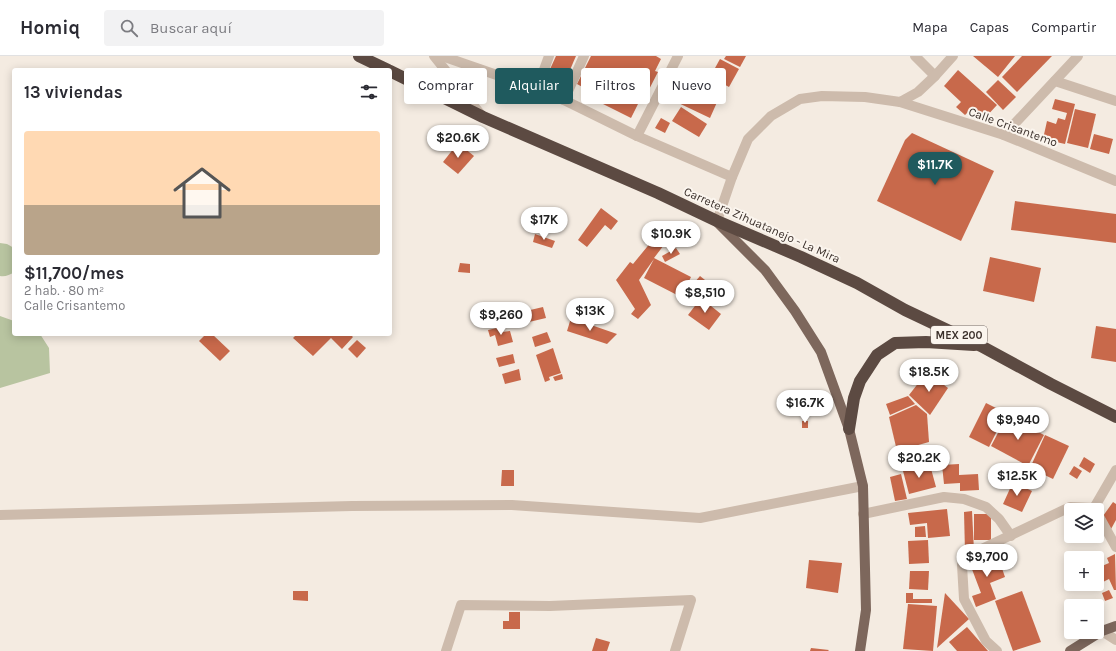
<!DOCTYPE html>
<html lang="es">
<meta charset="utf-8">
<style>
:root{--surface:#fff;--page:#f2f2f3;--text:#2b2b33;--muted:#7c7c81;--line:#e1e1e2;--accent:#1f5a5e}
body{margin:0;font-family:Karla,sans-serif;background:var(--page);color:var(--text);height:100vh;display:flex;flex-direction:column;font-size:15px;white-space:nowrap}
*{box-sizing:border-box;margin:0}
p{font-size:13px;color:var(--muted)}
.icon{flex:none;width:22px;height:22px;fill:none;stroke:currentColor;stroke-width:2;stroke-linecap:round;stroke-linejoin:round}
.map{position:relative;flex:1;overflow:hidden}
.details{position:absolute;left:12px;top:12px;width:380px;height:268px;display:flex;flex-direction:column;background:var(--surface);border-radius:4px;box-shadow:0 2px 10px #0003}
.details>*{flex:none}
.banner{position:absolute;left:404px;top:12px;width:380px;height:36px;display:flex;gap:8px}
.tools{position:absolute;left:1064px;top:447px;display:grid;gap:8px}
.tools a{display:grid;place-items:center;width:40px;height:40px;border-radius:4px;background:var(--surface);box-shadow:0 2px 10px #0003;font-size:20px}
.price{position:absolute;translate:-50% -34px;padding:0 9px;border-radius:14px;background:#fff;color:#222;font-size:13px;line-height:26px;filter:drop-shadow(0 1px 2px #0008)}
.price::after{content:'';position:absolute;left:50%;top:24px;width:12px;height:9px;margin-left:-6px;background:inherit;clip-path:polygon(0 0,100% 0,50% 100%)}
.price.on{background:var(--accent);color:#fff}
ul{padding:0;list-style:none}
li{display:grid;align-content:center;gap:8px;height:212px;padding:0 12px}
li span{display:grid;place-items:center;height:124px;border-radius:4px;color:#555}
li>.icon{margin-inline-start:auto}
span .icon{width:72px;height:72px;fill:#fffc;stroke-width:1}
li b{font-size:17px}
h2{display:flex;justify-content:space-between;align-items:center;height:48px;padding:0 12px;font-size:17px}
.chip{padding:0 14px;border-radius:4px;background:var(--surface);box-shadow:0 2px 10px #0003;font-size:14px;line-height:36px}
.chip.on{background:var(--accent);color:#fff}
header{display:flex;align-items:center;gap:24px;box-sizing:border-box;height:56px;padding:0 20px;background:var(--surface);border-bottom:1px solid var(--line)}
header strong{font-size:19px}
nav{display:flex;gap:22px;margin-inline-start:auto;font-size:14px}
.search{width:280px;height:36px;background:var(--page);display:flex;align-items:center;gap:10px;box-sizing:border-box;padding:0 14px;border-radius:4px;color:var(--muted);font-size:15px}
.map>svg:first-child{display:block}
</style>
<header>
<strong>Homiq</strong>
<div class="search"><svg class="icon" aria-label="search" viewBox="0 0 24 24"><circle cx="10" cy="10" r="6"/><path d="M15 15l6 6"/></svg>Buscar aquí</div>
<nav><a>Mapa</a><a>Capas</a><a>Compartir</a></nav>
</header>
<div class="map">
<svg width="1116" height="595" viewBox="0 0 1116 595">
<rect width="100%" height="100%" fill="#f4ebe1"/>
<!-- green -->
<g fill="#b8c4a0">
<path d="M0 187 7 188 14 192V216C10 219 5 221 0 220Z"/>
<path d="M0 260 14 265V278H40L49 292 50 317 0 332Z"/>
</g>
<!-- building -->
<g fill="#c8694b">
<path d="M556 0H576L563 30 546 22Z"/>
<path d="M591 0H656L661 3 655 15 658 16 642 47 632 42 638 48 631 62 583 38 586 33 577 28Z"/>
<path d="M726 0H746L740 11 724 3Z"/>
<path d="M973 0H1015L998 21Z"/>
<path d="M1022 0H1052L1017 36 1002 21Z"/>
<path d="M720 3 739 13 729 31 710 21Z"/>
<path d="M688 14 700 20 694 32 682 26Z"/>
<path d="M958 14 997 49 984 63 972 52 965 59 956 51 961 46 944 30Z"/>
<path d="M998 24 1016 41 1003 54 986 36Z"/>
<path d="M690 31 718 44 710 62 670 43 675 35 686 40Z"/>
<path d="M1055 43 1075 48 1065 88 1043 83 1047 65 1056 68 1058 62 1065 64 1067 57 1052 53Z"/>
<path d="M681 51 707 68 699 81 672 65Z"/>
<path d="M1075 53 1096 58 1088 92 1067 87Z"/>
<path d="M661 62 670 67 665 77 655 72Z"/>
<path d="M912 77 994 115 961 185 877 145 905 84Z"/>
<path d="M1094 78 1113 83 1109 98 1090 93Z"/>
<path d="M458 87 474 100 458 118 443 106Z"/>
<path d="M1015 145 1116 158V187L1011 174Z"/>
<path d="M601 152 618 165 611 174 605 169 587 191 578 184Z"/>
<path d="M535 178 555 185 552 192 533 186Z"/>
<path d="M656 180 667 185 654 202 691 221 681 241 644 222 654 203 639 224 651 249 638 263 631 258 635 253 616 224 630 206 633 208Z"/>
<path d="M676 192 680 198 665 206 662 200Z"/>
<path d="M990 201 1041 212 1034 246 983 235Z"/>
<path d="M460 207 470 208V217L458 216Z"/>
<path d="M700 220 715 232 705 245 689 233Z"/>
<path d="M701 242 721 258 709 274 688 259Z"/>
<path d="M543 251 546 262 529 266 526 255Z"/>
<path d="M571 262 617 278 607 288 567 275Z"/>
<path d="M1096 270 1116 273V306L1091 302Z"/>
<path d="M501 271 502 276 510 275 513 286 498 290 495 279 490 281 488 274Z"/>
<path d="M547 276 551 286 535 291 532 281Z"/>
<path d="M206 278H212L230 295 220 305 199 285Z"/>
<path d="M297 278H350L353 281 342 293 331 282 313 300 293 282Z"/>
<path d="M357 284 366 292 357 302 348 293Z"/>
<path d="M553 292 561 317 549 321 550 324 545 326 536 299Z"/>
<path d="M513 298 515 307 499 311 496 302Z"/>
<path d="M519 313 521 324 505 328 502 318Z"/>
<path d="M927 316 948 332 930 359 909 339Z"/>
<path d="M562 318 563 323 555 325 553 321Z"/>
<path d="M908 340 915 348 890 359 886 348Z"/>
<path d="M986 347 1006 357 989 391 969 381Z"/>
<path d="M916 349 927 358 929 386 897 395 889 361Z"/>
<path d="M1007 360 1044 379 1028 410 991 390Z"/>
<rect x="802" y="365" width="6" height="7"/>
<path d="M1045 379 1069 390 1053 423 1030 412Z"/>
<path d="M922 392 925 407 906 412 902 397Z"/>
<path d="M1084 401 1095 408 1090 417 1079 410Z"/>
<path d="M959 408V419L978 418 979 434 960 435V427L944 428 942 409Z"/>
<path d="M930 409 936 431 909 438 903 415Z"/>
<path d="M1074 410 1082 415 1077 423 1069 418Z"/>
<path d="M502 414H514V430H501Z"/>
<path d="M901 418 907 443 895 445 890 421Z"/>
<path d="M1013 426 1032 435 1022 456 1003 448Z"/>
<path d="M1113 446 1116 448V464L1111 473 1103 460Z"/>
<path d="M947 453 950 480 928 482 927 467 910 469 908 457Z"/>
<path d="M972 455 974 495 965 496 964 456Z"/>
<rect x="974" y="458" width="17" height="26"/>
<path d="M925 470 926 481H915V471Z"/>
<path d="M928 484 929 507 909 508 908 485Z"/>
<path d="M997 498 1005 521 990 527 996 543 976 551 972 540 981 537 970 508Z"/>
<path d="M1115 498 1116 534H1114L1109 523 1101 527 1097 516 1104 513 1102 510 1109 507 1107 502Z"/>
<path d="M809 504 842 507 838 537 806 532Z"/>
<path d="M910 515H929L928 534 909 533Z"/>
<path d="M1109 534 1113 542 1105 545 1102 537Z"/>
<path d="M293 535H308V545L293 544Z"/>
<path d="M1022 535 1041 586 1013 595 995 545Z"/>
<path d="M906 537H913V543H932V547H906Z"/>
<path d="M945 537 969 563 937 592Z"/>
<path d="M908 548 937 550 933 595 903 593Z"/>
<path d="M509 556H520V573H503V565H509Z"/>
<path d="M967 571 988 595H957L949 586Z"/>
<path d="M596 582 610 586 607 595H592Z"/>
<path d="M811 592 829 594 828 595H810Z"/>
</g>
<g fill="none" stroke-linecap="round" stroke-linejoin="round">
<!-- minor -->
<g stroke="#cdbbac" stroke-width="10">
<path d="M434 0 482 60"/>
<path d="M442 0 537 33 564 44 637 80 732 121"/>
<path d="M915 0 935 20"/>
<path d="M1055 25 1116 45"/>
<path d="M537 33 549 0"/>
<path d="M564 44 584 0"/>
<path d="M900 46 1004 79 1116 125"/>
<path d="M1004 79 1078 0"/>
<path d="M637 80 678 0"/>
<path d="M717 165 732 121 748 83 771 60 800 43 822 40 865 41 900 46 918 36 935 20 953 0"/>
<path d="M1097 457 1116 491"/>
<path d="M863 458 944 441 964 443 986 451 999 463 1011 480"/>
<path d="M0 459 352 450 512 449 700 462 863 430"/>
<path d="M1102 575 1116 584"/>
<path d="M446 595 461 549 550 550 691 544 675 595"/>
<path d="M997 595 986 585 964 543 962 509 967 500 1070 451 1094 452 1116 414"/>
</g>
<!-- major -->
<g stroke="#7d675c" stroke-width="10">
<path d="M718 167 765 214 795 255 821 296 849 373 863 430 866 554 860 595"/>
<path d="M1070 595 1102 575 1116 570"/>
</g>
<!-- highway -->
<g stroke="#5c4a42" stroke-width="12">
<path d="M359 0 388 14"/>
<path d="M390 15 483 61 658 137 717 165 801 201 857 227 905 254 981 290 1051 328 1116 361"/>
<path d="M849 373 854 342 860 325 877 299 895 287 926 286 974 289"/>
</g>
</g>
<g text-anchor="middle" stroke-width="4" stroke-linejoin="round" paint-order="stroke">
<!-- shield labels -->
<rect fill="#fbf5ee" stroke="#756b66" stroke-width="1" x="931" y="270" width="56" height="18" rx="3"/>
<g font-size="11" font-weight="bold" fill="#3b302b">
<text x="959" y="283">MEX 200</text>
</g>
<!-- street labels -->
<g font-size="12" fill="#3b302b" stroke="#fbf5ee">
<text transform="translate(1013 71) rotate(20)" y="4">Calle Crisantemo</text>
<text transform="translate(762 169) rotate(24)" y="4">Carretera Zihuatanejo - La Mira</text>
</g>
</g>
</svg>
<div class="tools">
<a><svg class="icon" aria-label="layers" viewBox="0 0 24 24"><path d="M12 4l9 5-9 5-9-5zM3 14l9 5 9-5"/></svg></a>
<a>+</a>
<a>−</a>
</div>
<b class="price" style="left:458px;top:103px">$20.6K</b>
<b class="price on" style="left:935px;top:130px">$11.7K</b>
<b class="price" style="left:544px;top:185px">$17K</b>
<b class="price" style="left:671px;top:199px">$10.9K</b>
<b class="price" style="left:705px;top:258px">$8,510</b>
<b class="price" style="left:590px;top:276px">$13K</b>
<b class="price" style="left:501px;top:280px">$9,260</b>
<b class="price" style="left:929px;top:337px">$18.5K</b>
<b class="price" style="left:805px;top:368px">$16.7K</b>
<b class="price" style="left:1018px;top:385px">$9,940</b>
<b class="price" style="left:919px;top:423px">$20.2K</b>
<b class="price" style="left:1017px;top:441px">$12.5K</b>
<b class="price" style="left:987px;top:522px">$9,700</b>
<div class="banner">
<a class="chip">Comprar</a>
<a class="chip on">Alquilar</a>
<a class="chip">Filtros</a>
<a class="chip">Nuevo</a>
</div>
<section class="details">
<h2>13 viviendas<svg class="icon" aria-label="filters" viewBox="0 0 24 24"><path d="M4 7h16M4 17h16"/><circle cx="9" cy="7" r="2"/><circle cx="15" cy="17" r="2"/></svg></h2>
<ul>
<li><span style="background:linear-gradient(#ffd9b3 60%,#b9a48a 0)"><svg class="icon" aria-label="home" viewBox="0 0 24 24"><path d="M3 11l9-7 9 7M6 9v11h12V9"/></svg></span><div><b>$11,700/mes</b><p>2 hab. · 80 m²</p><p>Calle Crisantemo</p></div></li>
</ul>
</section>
</div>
